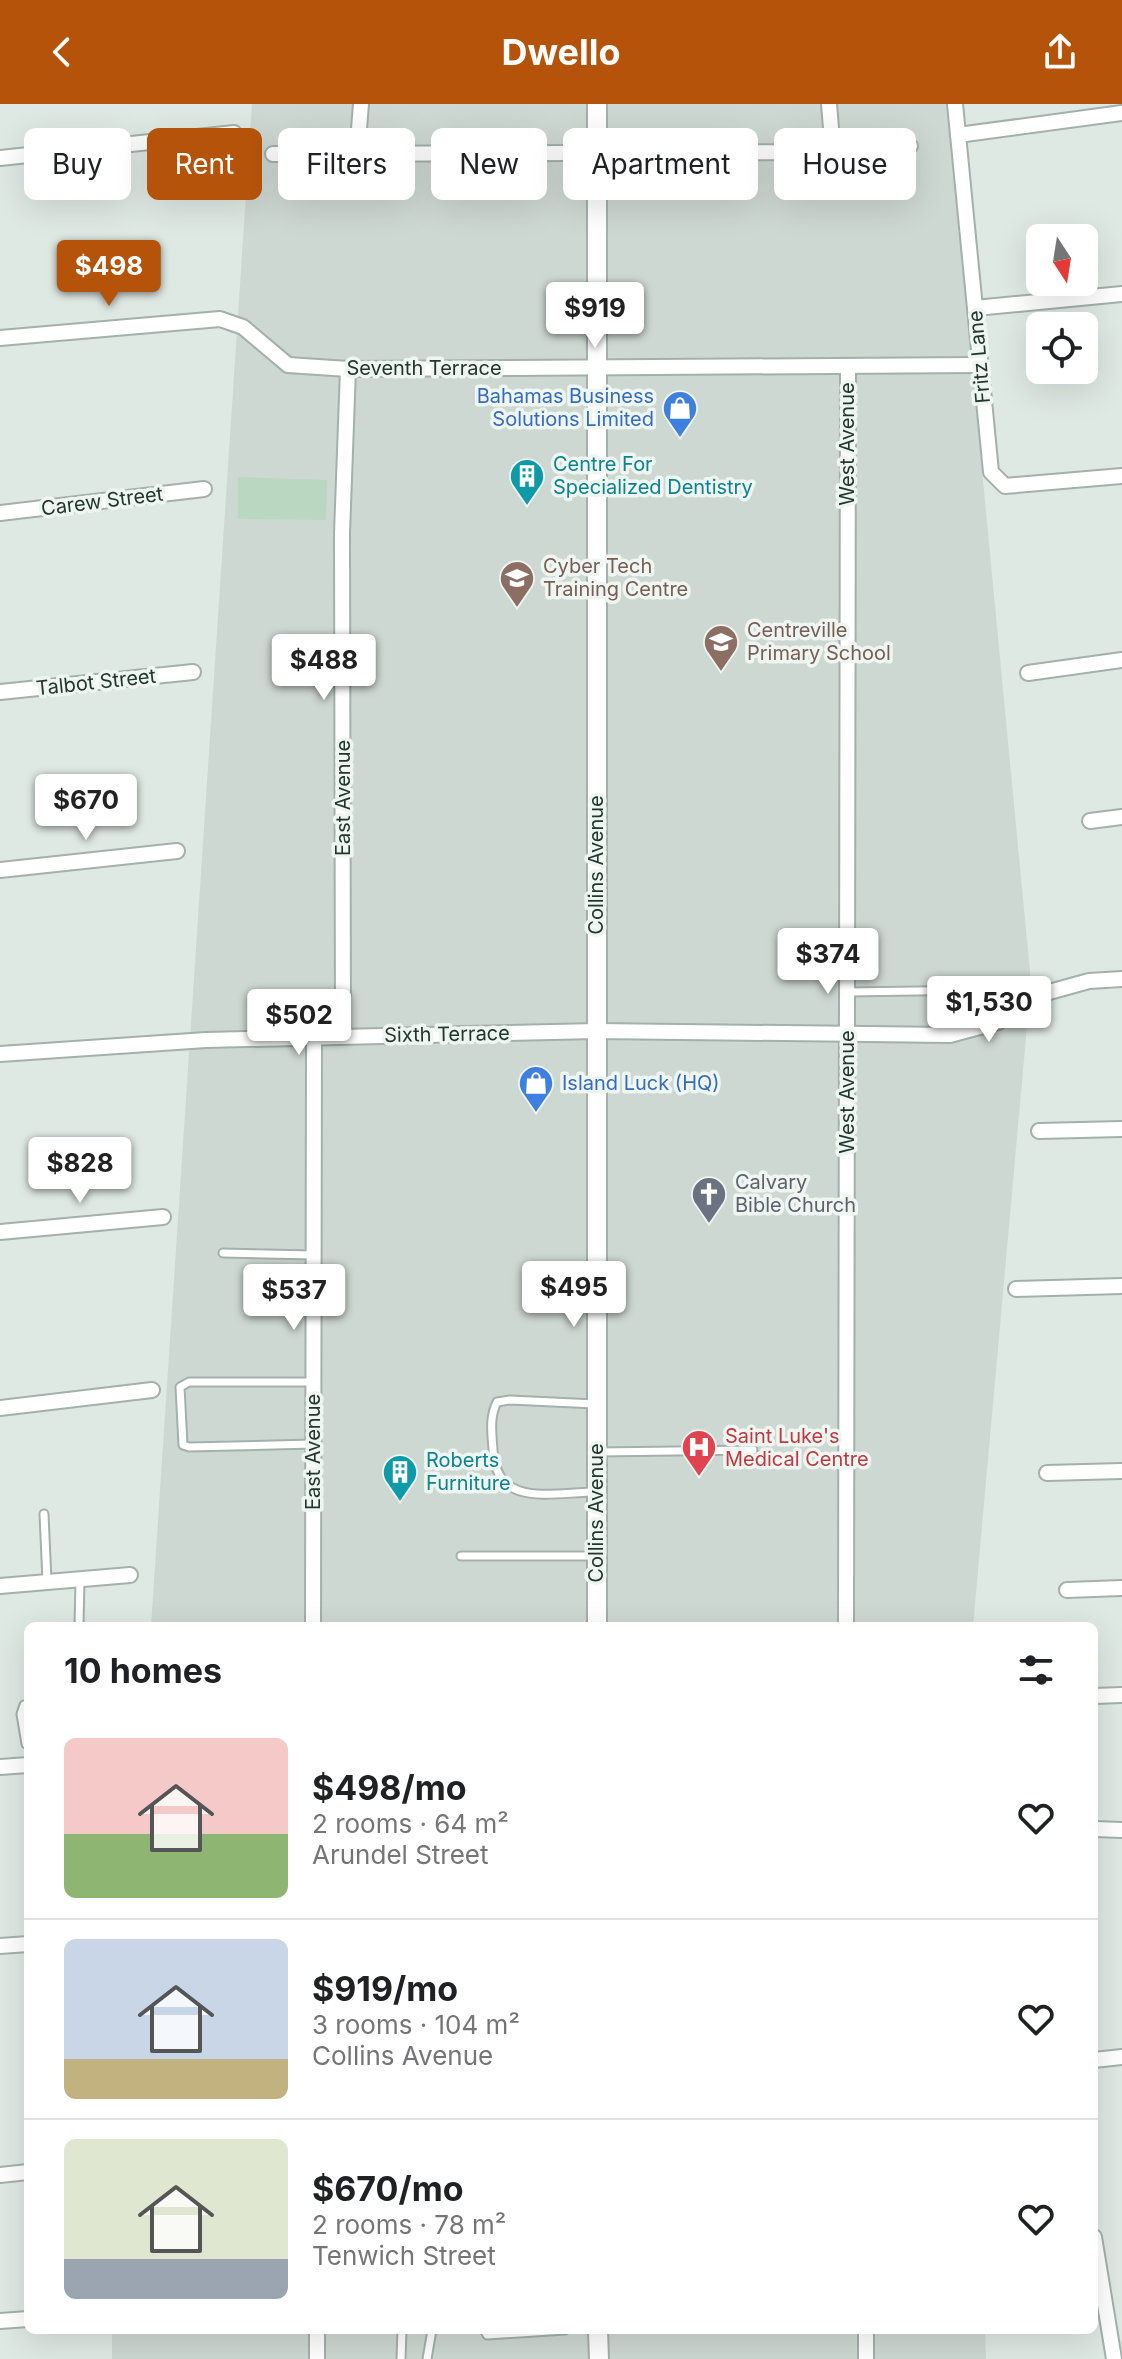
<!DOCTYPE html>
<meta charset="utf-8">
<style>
:root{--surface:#fff;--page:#f2f2f2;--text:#202124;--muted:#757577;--line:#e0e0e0;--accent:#b45309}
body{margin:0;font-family:Inter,sans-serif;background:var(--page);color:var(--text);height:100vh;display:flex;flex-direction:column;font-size:30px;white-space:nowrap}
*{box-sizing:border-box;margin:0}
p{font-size:26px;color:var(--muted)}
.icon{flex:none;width:44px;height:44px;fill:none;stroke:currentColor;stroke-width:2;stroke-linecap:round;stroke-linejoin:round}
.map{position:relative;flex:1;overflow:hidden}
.details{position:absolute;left:24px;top:1518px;width:1074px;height:712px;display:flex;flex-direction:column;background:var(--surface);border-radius:12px;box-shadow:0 8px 32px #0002}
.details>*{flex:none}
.guide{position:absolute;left:24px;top:24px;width:1074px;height:72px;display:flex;gap:16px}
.needle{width:52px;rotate:168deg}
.buttons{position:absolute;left:1026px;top:120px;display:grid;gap:16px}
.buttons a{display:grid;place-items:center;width:72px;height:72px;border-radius:12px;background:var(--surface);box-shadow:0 8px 32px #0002;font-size:40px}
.price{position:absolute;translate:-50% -68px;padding:0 18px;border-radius:8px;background:#fff;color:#222;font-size:26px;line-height:52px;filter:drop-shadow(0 2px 4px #0008)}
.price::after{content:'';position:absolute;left:50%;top:48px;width:24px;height:18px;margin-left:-12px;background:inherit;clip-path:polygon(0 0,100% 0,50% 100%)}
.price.on{background:var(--accent);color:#fff}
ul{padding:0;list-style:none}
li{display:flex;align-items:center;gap:24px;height:200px;padding:0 40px}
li+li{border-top:2px solid var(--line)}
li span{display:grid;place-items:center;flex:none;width:224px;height:160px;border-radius:12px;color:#555}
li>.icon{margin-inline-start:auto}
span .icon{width:96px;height:96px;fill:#fffc;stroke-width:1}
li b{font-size:34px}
h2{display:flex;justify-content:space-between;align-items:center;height:96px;padding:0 40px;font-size:34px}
.pill{padding:0 28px;border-radius:12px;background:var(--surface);box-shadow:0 8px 32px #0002;font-size:28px;line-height:72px}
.pill.on{background:var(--accent);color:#fff}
header{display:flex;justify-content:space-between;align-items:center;height:104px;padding:0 40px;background:var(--accent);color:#fff;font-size:36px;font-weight:700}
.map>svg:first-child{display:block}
</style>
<header><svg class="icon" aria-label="back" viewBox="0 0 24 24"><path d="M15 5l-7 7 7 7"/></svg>Dwello<svg class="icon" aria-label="share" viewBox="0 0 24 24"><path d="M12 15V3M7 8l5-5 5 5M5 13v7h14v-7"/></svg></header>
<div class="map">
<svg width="1122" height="2255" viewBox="0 0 1122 2255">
<rect width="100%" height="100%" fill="#dfe9e4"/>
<!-- built -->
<g fill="#ced8d3">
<path d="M252 0H947L1031 878 973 1522H151Z"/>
<path d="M112 2226H985L986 2255H112Z"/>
</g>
<!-- green -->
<path fill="#bad8c1" d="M238 373 327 376 326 416 238 415Z"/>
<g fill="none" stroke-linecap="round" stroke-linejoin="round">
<!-- service casing -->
<g stroke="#a3b0ab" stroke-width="11">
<g id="service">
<path d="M847 888 987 886 1000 895 1011 909"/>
<path d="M223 1149 313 1151"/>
<path d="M595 1300 510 1296 497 1298C489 1314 492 1329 493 1346 496 1405 552 1388 596 1388"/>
<path d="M313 1340 189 1343 183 1341 180 1283 189 1278H313"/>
<path d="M598 1348 753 1346"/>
<path d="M44 1410 47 1477"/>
<path d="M461 1452H596"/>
<path d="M79 1522 80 1476"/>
<path d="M26 1640 21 1610 24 1601 28 1600"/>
<path d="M484 2226 487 2231 565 2226"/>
<path d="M401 2255 402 2226"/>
<path d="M427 2255 432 2226"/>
</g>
</g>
<!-- minor casing -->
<g stroke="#a3b0ab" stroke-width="18">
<g id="minor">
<path d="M829 0 833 48"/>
<path d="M955 0 991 368 1005 382 1122 372"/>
<path d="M958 31 1122 9"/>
<path d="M273 50 833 48 910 42"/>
<path d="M357 50 361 0"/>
<path d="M0 54 234 29"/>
<path d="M975 204 1122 190"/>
<path d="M0 234 220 215 243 223 288 261 348 265 979 261"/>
<path d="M0 409 204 385"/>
<path d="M1028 569 1122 556"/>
<path d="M0 588 193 568"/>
<path d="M1090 717 1122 713"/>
<path d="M0 766 177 747"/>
<path d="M343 932 342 429 348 265"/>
<path d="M0 950 206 936 597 927 950 931 998 918 1042 890 1089 877 1122 875"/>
<path d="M1039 1027 1122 1025"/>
<path d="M0 1128 163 1113"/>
<path d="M1016 1185 1122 1182"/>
<path d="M0 1304 152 1286"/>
<path d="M1047 1369 1122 1367"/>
<path d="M0 1482 130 1471"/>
<path d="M1067 1486 1122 1484"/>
<path d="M313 1522 314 933"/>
<path d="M846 1522 848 262"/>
<path d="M1094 1592 1122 1591"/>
<path d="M0 1663 28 1661"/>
<path d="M1094 1725 1122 1726"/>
<path d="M0 1842 28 1840"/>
<path d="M1094 1956 1122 1953"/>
<path d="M0 2071 28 2068"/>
<path d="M1094 2133 1114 2255"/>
<path d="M0 2217 28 2215"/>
<path d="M866 2226V2255"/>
<path d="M317 2255V2226"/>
</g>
</g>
<!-- tertiary casing -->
<g stroke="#a3b0ab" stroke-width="22">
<g id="tertiary">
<path d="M597 0V1522"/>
<path d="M598 2226 599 2255"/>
</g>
</g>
<!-- service -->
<use href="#service" stroke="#fff" stroke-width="7"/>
<!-- minor -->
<use href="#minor" stroke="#fff" stroke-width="14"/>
<!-- tertiary -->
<use href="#tertiary" stroke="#fff" stroke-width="18"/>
</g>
<!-- icons -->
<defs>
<g id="shop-pin" transform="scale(1.8)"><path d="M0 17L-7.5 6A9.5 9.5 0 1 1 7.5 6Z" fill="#3f7fe0" stroke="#eff6f2"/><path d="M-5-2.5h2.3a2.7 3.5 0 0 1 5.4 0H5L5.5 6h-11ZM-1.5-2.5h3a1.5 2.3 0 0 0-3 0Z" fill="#fff"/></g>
<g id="building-pin" transform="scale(1.8)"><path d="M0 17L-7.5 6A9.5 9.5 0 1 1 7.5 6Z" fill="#0f9aa8" stroke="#eff6f2"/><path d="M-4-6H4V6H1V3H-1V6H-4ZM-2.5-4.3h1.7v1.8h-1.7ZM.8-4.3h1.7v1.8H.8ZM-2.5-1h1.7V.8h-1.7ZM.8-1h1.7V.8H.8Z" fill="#fff"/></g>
<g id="school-pin" transform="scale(1.8)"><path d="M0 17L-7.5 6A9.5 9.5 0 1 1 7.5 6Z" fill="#8d6e63" stroke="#eff6f2"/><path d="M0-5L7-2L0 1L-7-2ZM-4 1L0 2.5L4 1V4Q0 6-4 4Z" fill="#fff"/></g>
<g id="church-pin" transform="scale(1.8)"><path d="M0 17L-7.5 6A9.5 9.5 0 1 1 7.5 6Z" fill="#6b7280" stroke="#eff6f2"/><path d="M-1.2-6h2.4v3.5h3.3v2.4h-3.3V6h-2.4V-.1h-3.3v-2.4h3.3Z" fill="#fff"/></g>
<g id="hospital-pin" transform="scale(1.8)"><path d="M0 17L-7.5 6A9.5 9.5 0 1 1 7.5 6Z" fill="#e0444e" stroke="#eff6f2"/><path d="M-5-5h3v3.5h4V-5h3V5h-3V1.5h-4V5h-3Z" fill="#fff"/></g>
</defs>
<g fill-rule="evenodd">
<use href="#shop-pin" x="680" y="304"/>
<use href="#building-pin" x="527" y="372"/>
<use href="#school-pin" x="517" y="474"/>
<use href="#school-pin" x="721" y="538"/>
<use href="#shop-pin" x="536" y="979"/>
<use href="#church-pin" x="709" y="1090"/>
<use href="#hospital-pin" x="699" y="1343"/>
<use href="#building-pin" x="400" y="1368"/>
</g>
<g text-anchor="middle" stroke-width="7" stroke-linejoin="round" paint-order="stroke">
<!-- street labels -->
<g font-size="20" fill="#223731" stroke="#eff6f2">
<text transform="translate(979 253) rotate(-95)" y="7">Fritz Lane</text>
<text x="424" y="271">Seventh Terrace</text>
<text transform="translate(847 340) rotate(-90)" y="7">West Avenue</text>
<text transform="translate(102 397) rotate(-7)" y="7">Carew Street</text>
<text transform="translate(96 578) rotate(-6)" y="7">Talbot Street</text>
<text transform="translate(343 694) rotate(-90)" y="7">East Avenue</text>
<text transform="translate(596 761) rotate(-90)" y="7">Collins Avenue</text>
<text transform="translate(447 930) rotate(-1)" y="7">Sixth Terrace</text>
<text transform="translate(847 988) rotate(-90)" y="7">West Avenue</text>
<text transform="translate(313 1348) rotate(-90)" y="7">East Avenue</text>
<text transform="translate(596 1409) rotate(-90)" y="7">Collins Avenue</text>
</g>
<!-- shop labels -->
<g font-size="20" fill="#366cbe" stroke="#eff6f2" text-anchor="end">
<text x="654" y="299">Bahamas Business<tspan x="654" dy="23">Solutions Limited</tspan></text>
<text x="562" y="986" text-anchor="start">Island Luck (HQ)</text>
</g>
<!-- culture labels -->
<g font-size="20" fill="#0d838f" stroke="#eff6f2" text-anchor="start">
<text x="553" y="367">Centre For<tspan x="553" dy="23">Specialized Dentistry</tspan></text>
<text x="426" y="1363">Roberts<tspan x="426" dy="23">Furniture</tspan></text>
</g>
<!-- education labels -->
<g font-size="20" fill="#785e54" stroke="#eff6f2" text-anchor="start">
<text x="543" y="469">Cyber Tech<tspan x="543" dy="23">Training Centre</tspan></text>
<text x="747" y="533">Centreville<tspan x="747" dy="23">Primary School</tspan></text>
</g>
<!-- worship labels -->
<g font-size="20" fill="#5b616d" stroke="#eff6f2" text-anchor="start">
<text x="735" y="1085">Calvary<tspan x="735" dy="23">Bible Church</tspan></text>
</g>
<!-- health labels -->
<g font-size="20" fill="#be3a42" stroke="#eff6f2" text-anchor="start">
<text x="725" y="1339">Saint Luke's<tspan x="725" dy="23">Medical Centre</tspan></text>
</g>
</g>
</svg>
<div class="buttons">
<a><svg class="needle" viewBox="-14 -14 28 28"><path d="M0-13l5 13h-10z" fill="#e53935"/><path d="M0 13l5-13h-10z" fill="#757577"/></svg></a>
<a><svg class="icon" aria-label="locate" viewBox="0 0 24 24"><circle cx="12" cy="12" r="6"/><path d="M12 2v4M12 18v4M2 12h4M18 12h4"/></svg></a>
</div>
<b class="price on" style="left:109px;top:204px">$498</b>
<b class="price" style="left:595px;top:246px">$919</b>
<b class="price" style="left:324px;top:598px">$488</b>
<b class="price" style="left:86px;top:738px">$670</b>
<b class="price" style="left:828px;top:892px">$374</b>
<b class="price" style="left:989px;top:940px">$1,530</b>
<b class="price" style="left:299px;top:953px">$502</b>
<b class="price" style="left:80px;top:1101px">$828</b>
<b class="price" style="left:574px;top:1225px">$495</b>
<b class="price" style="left:294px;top:1228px">$537</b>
<div class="guide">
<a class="pill">Buy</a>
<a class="pill on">Rent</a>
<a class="pill">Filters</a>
<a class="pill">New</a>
<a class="pill">Apartment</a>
<a class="pill">House</a>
</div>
<section class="details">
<h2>10 homes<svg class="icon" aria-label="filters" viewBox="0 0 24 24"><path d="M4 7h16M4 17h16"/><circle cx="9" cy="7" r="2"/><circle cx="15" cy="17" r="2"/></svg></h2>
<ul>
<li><span style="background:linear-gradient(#f6c9c9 60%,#8fb573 0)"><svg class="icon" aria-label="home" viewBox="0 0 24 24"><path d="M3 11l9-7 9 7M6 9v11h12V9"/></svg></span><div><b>$498/mo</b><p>2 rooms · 64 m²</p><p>Arundel Street</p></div><svg class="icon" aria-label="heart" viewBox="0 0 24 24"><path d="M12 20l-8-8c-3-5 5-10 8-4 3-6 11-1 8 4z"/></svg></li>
<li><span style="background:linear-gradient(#c9d6e8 75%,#c2b280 0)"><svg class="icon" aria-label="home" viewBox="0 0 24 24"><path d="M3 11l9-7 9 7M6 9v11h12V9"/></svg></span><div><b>$919/mo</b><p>3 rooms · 104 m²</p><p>Collins Avenue</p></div><svg class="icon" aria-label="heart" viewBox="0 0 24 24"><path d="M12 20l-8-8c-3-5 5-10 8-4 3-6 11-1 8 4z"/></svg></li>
<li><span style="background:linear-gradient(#dfe7d0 75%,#9aa5b1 0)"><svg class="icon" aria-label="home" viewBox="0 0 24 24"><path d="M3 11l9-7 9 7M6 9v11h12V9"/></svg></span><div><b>$670/mo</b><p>2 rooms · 78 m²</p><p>Tenwich Street</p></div><svg class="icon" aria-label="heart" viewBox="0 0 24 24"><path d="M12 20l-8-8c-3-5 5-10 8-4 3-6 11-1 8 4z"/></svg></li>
</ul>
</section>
</div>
